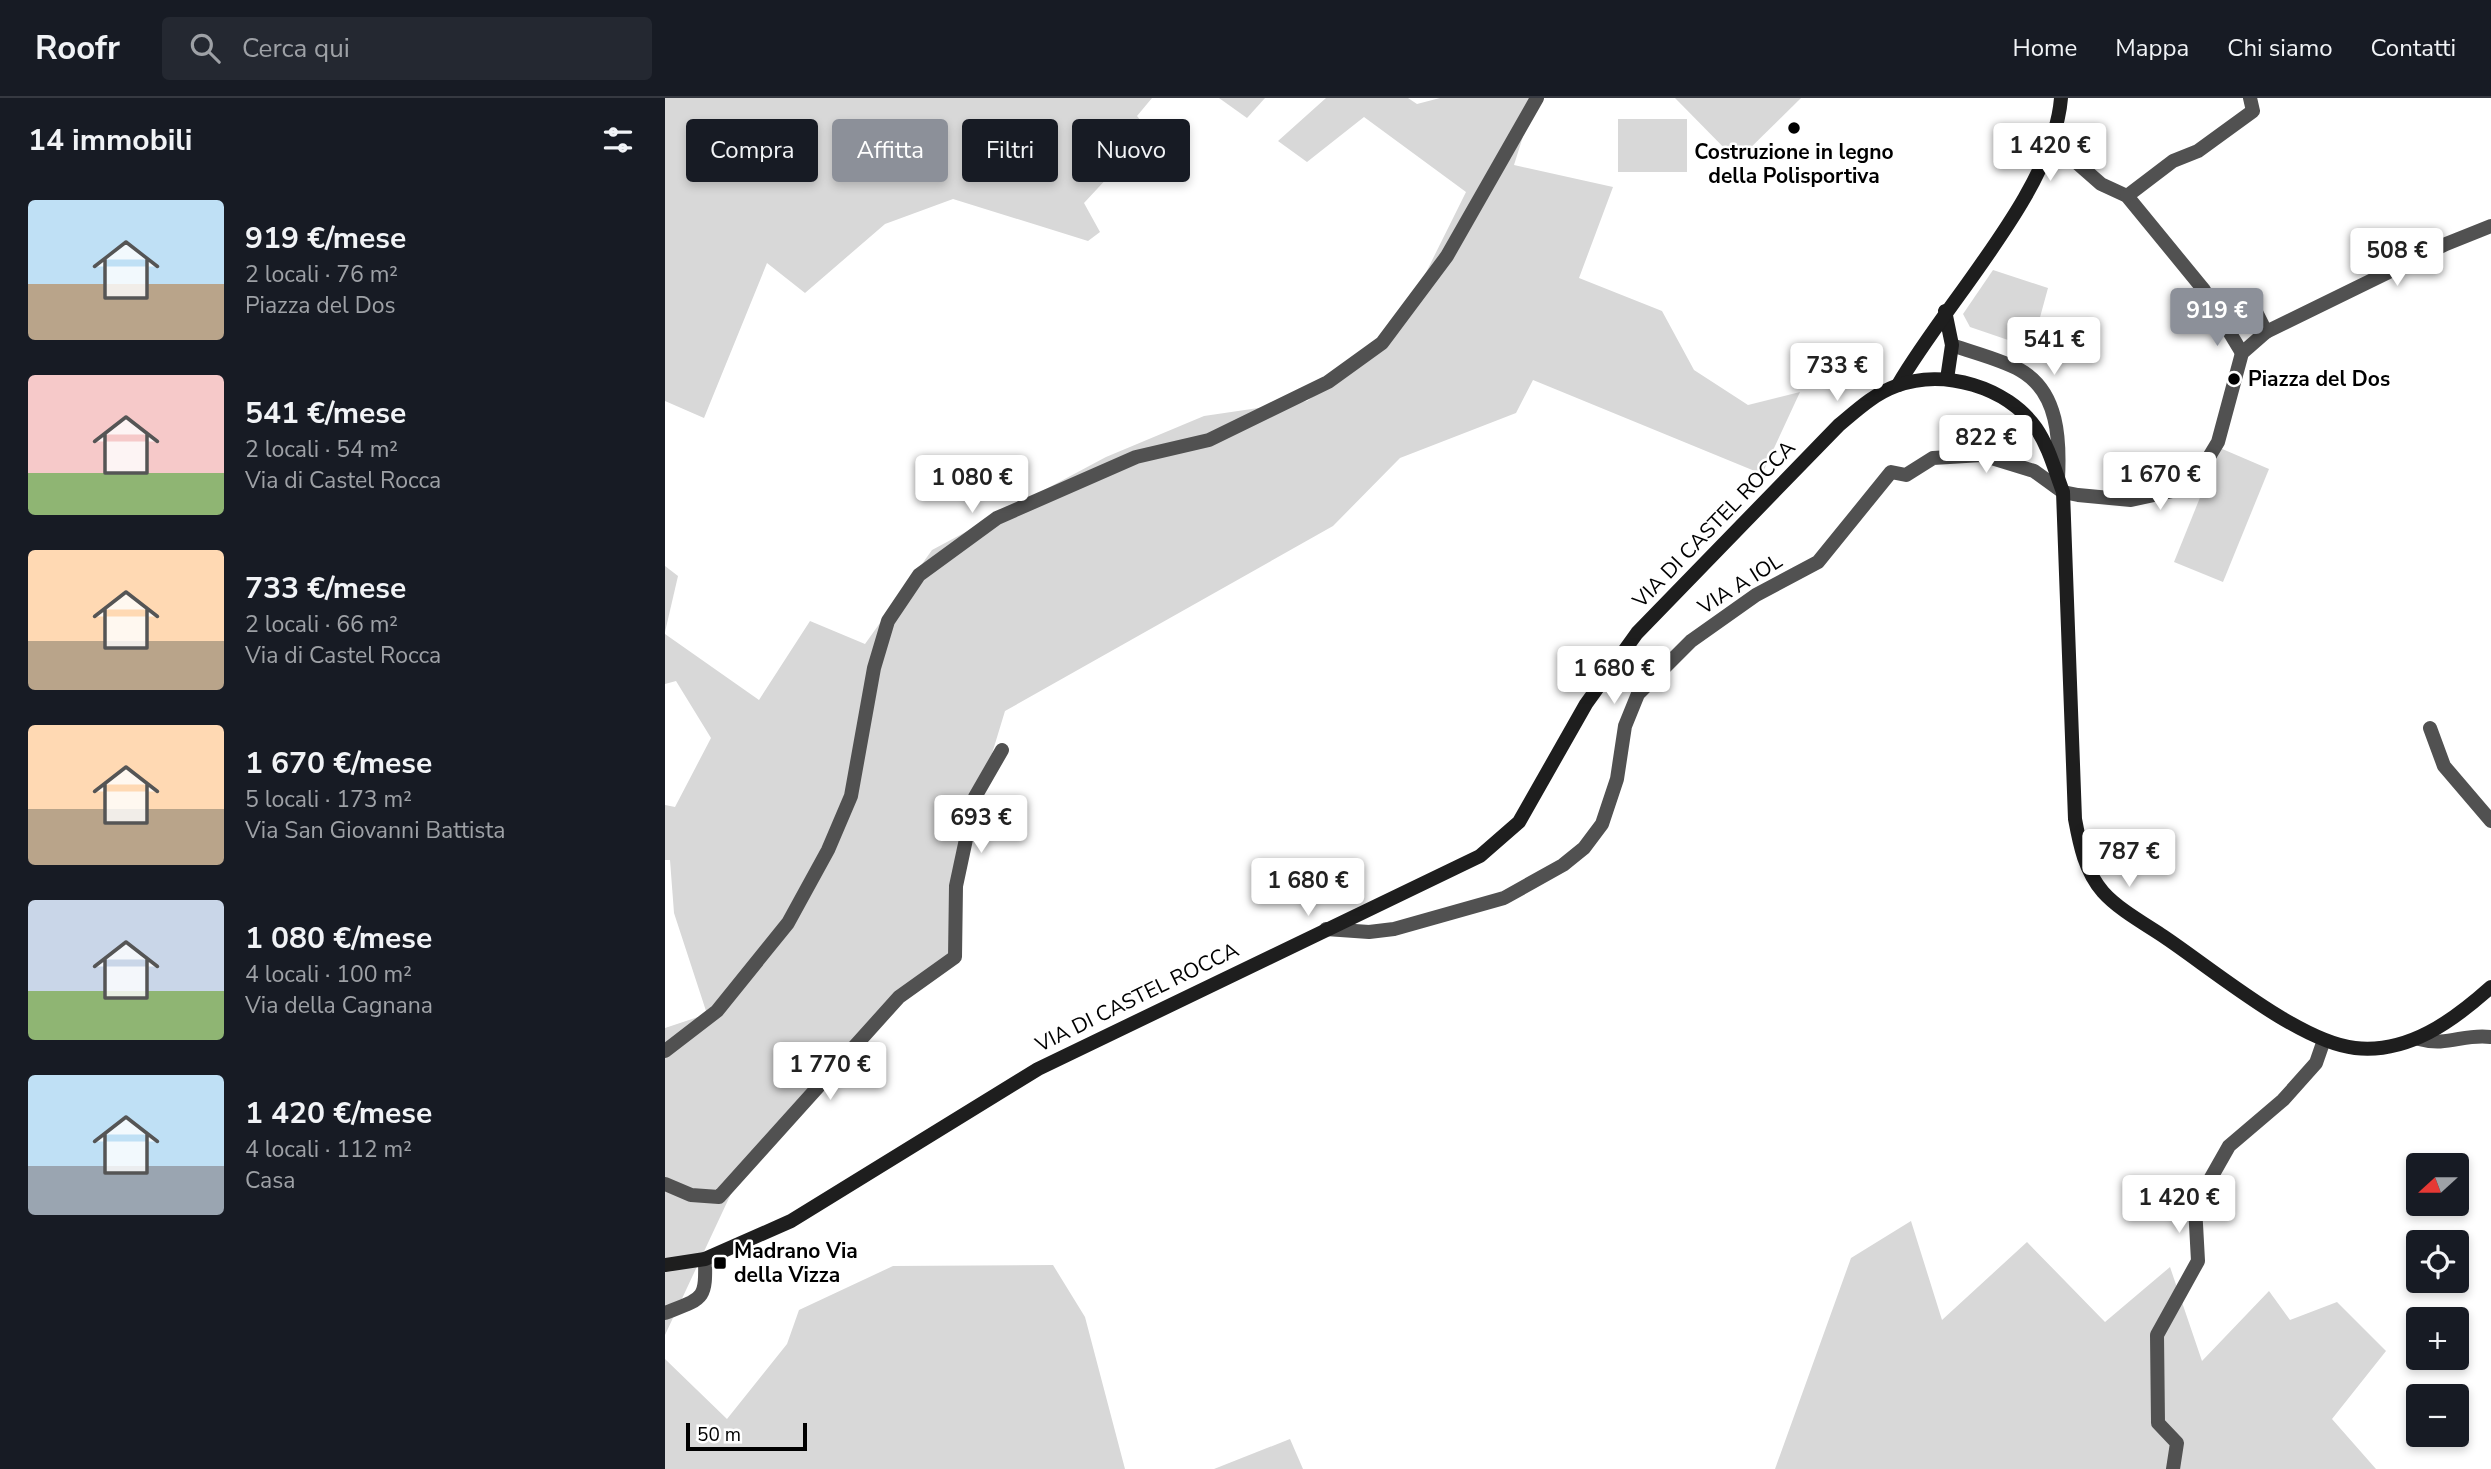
<!DOCTYPE html>
<html lang="it">
<meta charset="utf-8">
<style>
:root{--surface:#171b24;--page:#242831;--text:#f1f3f6;--muted:#9ea1a6;--line:#363941;--accent:#8c9099}
body{margin:0;font-family:"Nunito Sans",sans-serif;background:var(--page);color:var(--text);height:100vh;display:flex;flex-direction:column;font-size:26px;white-space:nowrap}
*{box-sizing:border-box;margin:0}
p{font-size:23px;color:var(--muted)}
.icon{flex:none;width:38px;height:38px;fill:none;stroke:currentColor;stroke-width:2;stroke-linecap:round;stroke-linejoin:round}
.map{position:relative;flex:1;overflow:hidden}
.side{display:flex;flex-direction:column;background:var(--surface);width:665px}
.side>*{flex:none}
.banner{position:absolute;left:21px;top:21px;width:665px;height:63px;display:flex;gap:14px}
.needle{width:46px;rotate:249deg}
.buttons{position:absolute;left:1741px;top:1055px;display:grid;gap:14px}
.buttons a{display:grid;place-items:center;width:63px;height:63px;border-radius:7px;background:var(--surface);box-shadow:0 4px 10px #0003;font-size:35px}
.scale{position:absolute;left:21px;bottom:18px;width:121px;box-sizing:border-box;padding-left:7px;border:4px solid #000;border-top:0;font-size:19px;line-height:24px;white-space:nowrap;color:#000;-webkit-text-stroke:5px #fff;paint-order:stroke}
.price{position:absolute;translate:-50% -60px;padding:0 16px;border-radius:7px;background:#fff;color:#222;font-size:23px;line-height:46px;filter:drop-shadow(0 2px 4px #0008)}
.price::after{content:'';position:absolute;left:50%;top:42px;width:21px;height:16px;margin-left:-10px;background:inherit;clip-path:polygon(0 0,100% 0,50% 100%)}
.price.current{background:var(--accent);color:#fff}
ul{padding:0;list-style:none}
li{display:flex;align-items:center;gap:21px;height:175px;padding:0 28px}
li span{display:grid;place-items:center;flex:none;width:196px;height:140px;border-radius:7px;color:#555}
li>.icon{margin-inline-start:auto}
span .icon{width:84px;height:84px;fill:#fffc;stroke-width:1}
li b{font-size:30px}
h2{display:flex;justify-content:space-between;align-items:center;height:84px;padding:0 28px;font-size:30px}
.chip{padding:0 24px;border-radius:7px;background:var(--surface);box-shadow:0 4px 10px #0003;font-size:24px;line-height:63px}
.chip.current{background:var(--accent);color:#fff}
header{display:flex;align-items:center;gap:42px;box-sizing:border-box;height:98px;padding:0 35px;background:var(--surface);border-bottom:2px solid var(--line)}
header strong{font-size:33px}
nav{display:flex;gap:38px;margin-inline-start:auto;font-size:24px}
.search{width:490px;height:63px;background:var(--page);display:flex;align-items:center;gap:18px;box-sizing:border-box;padding:0 24px;border-radius:7px;color:var(--muted);font-size:26px}
main{display:flex;flex:1;min-height:0}
.map>svg:first-child{display:block}
</style>
<header>
<strong>Roofr</strong>
<div class="search"><svg class="icon" aria-label="search" viewBox="0 0 24 24"><circle cx="10" cy="10" r="6"/><path d="M15 15l6 6"/></svg>Cerca qui</div>
<nav><a>Home</a><a>Mappa</a><a>Chi siamo</a><a>Contatti</a></nav>
</header>
<main>
<section class="side">
<h2>14 immobili<svg class="icon" aria-label="filters" viewBox="0 0 24 24"><path d="M4 7h16M4 17h16"/><circle cx="9" cy="7" r="2"/><circle cx="15" cy="17" r="2"/></svg></h2>
<ul>
<li><span style="background:linear-gradient(#bfe0f5 60%,#b9a48a 0)"><svg class="icon" aria-label="home" viewBox="0 0 24 24"><path d="M3 11l9-7 9 7M6 9v11h12V9"/></svg></span><div><b>919 €/mese</b><p>2 locali · 76 m²</p><p>Piazza del Dos</p></div></li>
<li><span style="background:linear-gradient(#f6c9c9 70%,#8fb573 0)"><svg class="icon" aria-label="home" viewBox="0 0 24 24"><path d="M3 11l9-7 9 7M6 9v11h12V9"/></svg></span><div><b>541 €/mese</b><p>2 locali · 54 m²</p><p>Via di Castel Rocca</p></div></li>
<li><span style="background:linear-gradient(#ffd9b3 65%,#b9a48a 0)"><svg class="icon" aria-label="home" viewBox="0 0 24 24"><path d="M3 11l9-7 9 7M6 9v11h12V9"/></svg></span><div><b>733 €/mese</b><p>2 locali · 66 m²</p><p>Via di Castel Rocca</p></div></li>
<li><span style="background:linear-gradient(#ffd9b3 60%,#b9a48a 0)"><svg class="icon" aria-label="home" viewBox="0 0 24 24"><path d="M3 11l9-7 9 7M6 9v11h12V9"/></svg></span><div><b>1 670 €/mese</b><p>5 locali · 173 m²</p><p>Via San Giovanni Battista</p></div></li>
<li><span style="background:linear-gradient(#c9d6e8 65%,#8fb573 0)"><svg class="icon" aria-label="home" viewBox="0 0 24 24"><path d="M3 11l9-7 9 7M6 9v11h12V9"/></svg></span><div><b>1 080 €/mese</b><p>4 locali · 100 m²</p><p>Via della Cagnana</p></div></li>
<li><span style="background:linear-gradient(#bfe0f5 65%,#9aa5b1 0)"><svg class="icon" aria-label="home" viewBox="0 0 24 24"><path d="M3 11l9-7 9 7M6 9v11h12V9"/></svg></span><div><b>1 420 €/mese</b><p>4 locali · 112 m²</p><p>Casa</p></div></li>
</ul>
</section>
<div class="map">
<svg width="1826" height="1371" viewBox="0 0 1826 1371">
<rect width="100%" height="100%" fill="#fff"/>
<!-- green -->
<g fill="#d8d8d8">
<path d="M0 0H487L472 18 485 34 419 105 435 134 423 143 288 101 220 126 140 195 102 165 39 320 0 303Z"/>
<path d="M554 0H600L582 20Z"/>
<path d="M661 0H743L752 6 775 0H870L849 67 948 89 914 180 997 213 1029 272 1083 307 1135 294 1097 376 868 282 851 315 735 360 668 428 340 613 294 764 288 864 224 913 71 1085 0 1237V930L42 916 9 815 5 762H0V707L10 709 46 640 11 583 0 586V536L94 602 145 523 200 546 267 452 441 359 539 318 642 303 728 241 801 94 699 19 642 64 613 43Z"/>
<path d="M1010 0H1136L1072 63Z"/>
<rect x="953" y="21" width="69" height="53"/>
<path d="M1328 172 1383 190 1371 234 1349 244 1305 229 1298 216Z"/>
<path d="M1555 350 1604 371 1558 484 1509 464Z"/>
<path d="M0 468 13 478 0 534Z"/>
<path d="M1246 1123 1277 1222 1362 1144 1440 1224 1505 1169 1537 1263 1604 1193 1625 1222 1672 1204 1721 1253 1667 1321 1711 1371H1110L1186 1160Z"/>
<path d="M388 1167 420 1219 460 1371H0V1261L62 1321 122 1246 134 1212 228 1168Z"/>
<path d="M625 1341 638 1371H549Z"/>
</g>
<g fill="none" stroke-linecap="round" stroke-linejoin="round">
<!-- street -->
<g stroke="#515151" stroke-width="14">
<path d="M1391 35 1403 57 1436 86 1462 98 1539 192 1577 255"/>
<path d="M1462 98 1508 63 1533 53 1588 13 1585 0"/>
<path d="M1588 208 1601 234"/>
<path d="M1287 247C1309 255 1335 261 1355 272 1394 294 1395 343 1393 381"/>
<path d="M1765 630 1779 668 1826 723"/>
<path d="M661 831 704 834 729 831 839 800 898 767 919 750 937 726 952 681 960 628 973 596 1026 543 1091 497 1153 464 1226 374 1241 377 1268 360 1317 357 1369 373 1398 394 1413 397 1466 402 1526 389 1553 344 1577 255 1601 234 1781 146 1826 128"/>
<path d="M1754 941C1783 949 1799 935 1826 939"/>
<path d="M0 953 52 913 123 825 163 752 186 698 209 570 223 523 254 477 332 420 471 359 544 342 663 284 717 245 782 158 872 0"/>
<path d="M0 1086 26 1097 54 1099 234 899 290 859 291 788 310 699 337 652"/>
<path d="M0 1215C39 1200 41 1202 40 1161"/>
<path d="M1508 1371 1512 1345 1493 1325 1492 1237 1533 1163 1530 1108 1564 1048 1618 1002 1651 965 1659 942"/>
</g>
<!-- secondary -->
<g stroke="#1e1e1e" stroke-width="14">
<path d="M1280 213 1287 247 1282 281"/>
<path d="M1233 287C1280 205 1389 92 1396 0"/>
<path d="M0 1167 40 1161 126 1123 373 971 815 758 854 724 921 606 972 535 1174 327C1192 312 1209 296 1231 288 1279 270 1342 289 1371 330 1384 349 1390 373 1398 394L1410 721C1415 748 1420 773 1438 794 1453 811 1480 826 1498 838 1546 870 1634 944 1690 950 1743 956 1788 923 1826 889"/>
</g>
</g>
<!-- markers -->
<g fill="#000" stroke="#fff" stroke-width="2.5">
<circle cx="1129" cy="30" r="7"/>
<circle cx="1569" cy="281" r="7"/>
<rect x="48" y="1158" width="14" height="14" rx="3.5"/>
</g>
<g text-anchor="middle" stroke-width="5" stroke-linejoin="round" paint-order="stroke">
<!-- poi labels -->
<g font-size="21" font-weight="bold" fill="#000" stroke="#fff" text-anchor="start">
<text x="1129" y="61" text-anchor="middle">Costruzione in legno<tspan x="1129" dy="24">della Polisportiva</tspan></text>
<text x="1583" y="288">Piazza del Dos</text>
<text x="69" y="1160">Madrano Via<tspan x="69" dy="24">della Vizza</tspan></text>
</g>
<!-- street labels -->
<g font-size="21" fill="#000" stroke="#fff">
<text transform="translate(1049 426) rotate(-46)" y="7">VIA DI CASTEL ROCCA</text>
<text transform="translate(1075 486) rotate(-32)" y="7">VIA A IOL</text>
<text transform="translate(472 899) rotate(-26)" y="7">VIA DI CASTEL ROCCA</text>
</g>
</g>
</svg>
<div class="buttons">
<a><svg class="needle" viewBox="-14 -14 28 28"><path d="M0-13l5 13h-10z" fill="#e53935"/><path d="M0 13l5-13h-10z" fill="#9ea1a6"/></svg></a>
<a><svg class="icon" aria-label="locate" viewBox="0 0 24 24"><circle cx="12" cy="12" r="6"/><path d="M12 2v4M12 18v4M2 12h4M18 12h4"/></svg></a>
<a>+</a>
<a>−</a>
</div>
<div class="scale">50 m</div>
<b class="price" style="left:1385px;top:85px">1 420 €</b>
<b class="price" style="left:1732px;top:190px">508 €</b>
<b class="price current" style="left:1552px;top:250px">919 €</b>
<b class="price" style="left:1389px;top:279px">541 €</b>
<b class="price" style="left:1172px;top:305px">733 €</b>
<b class="price" style="left:1321px;top:377px">822 €</b>
<b class="price" style="left:1495px;top:414px">1 670 €</b>
<b class="price" style="left:307px;top:417px">1 080 €</b>
<b class="price" style="left:949px;top:608px">1 680 €</b>
<b class="price" style="left:316px;top:757px">693 €</b>
<b class="price" style="left:1464px;top:791px">787 €</b>
<b class="price" style="left:643px;top:820px">1 680 €</b>
<b class="price" style="left:165px;top:1004px">1 770 €</b>
<b class="price" style="left:1514px;top:1137px">1 420 €</b>
<div class="banner">
<a class="chip">Compra</a>
<a class="chip current">Affitta</a>
<a class="chip">Filtri</a>
<a class="chip">Nuovo</a>
</div>
</div>
</main>
